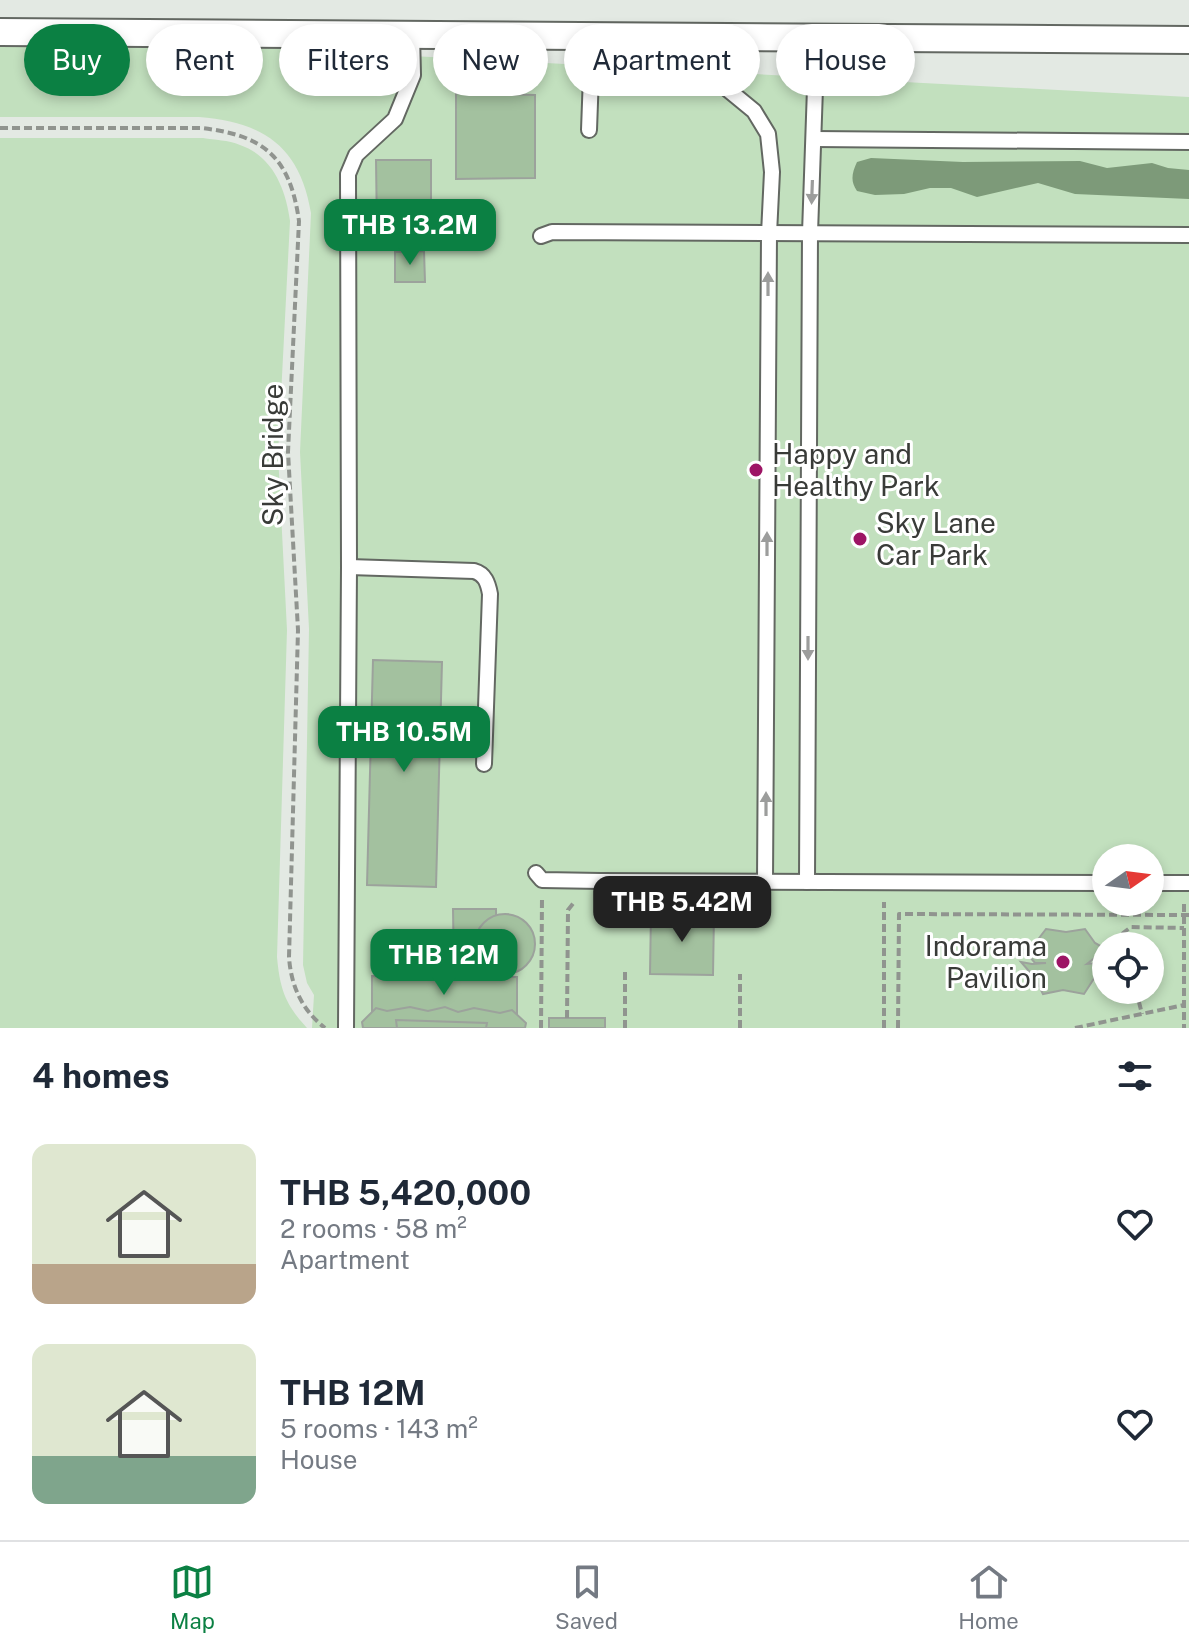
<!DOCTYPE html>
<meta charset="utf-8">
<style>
:root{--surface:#fff;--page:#f6f6f7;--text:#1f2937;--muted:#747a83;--line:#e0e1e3;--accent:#0b8043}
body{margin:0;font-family:"Public Sans",sans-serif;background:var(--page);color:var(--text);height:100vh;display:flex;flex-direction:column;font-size:30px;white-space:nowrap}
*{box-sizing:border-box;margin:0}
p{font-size:26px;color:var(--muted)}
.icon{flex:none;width:44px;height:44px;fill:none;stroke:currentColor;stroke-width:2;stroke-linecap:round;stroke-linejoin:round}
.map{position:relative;height:1028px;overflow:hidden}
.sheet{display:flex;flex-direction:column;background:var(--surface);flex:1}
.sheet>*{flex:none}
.guide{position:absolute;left:24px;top:24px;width:1142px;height:72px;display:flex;gap:16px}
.needle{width:52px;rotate:76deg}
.tools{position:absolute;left:1092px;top:844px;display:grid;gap:16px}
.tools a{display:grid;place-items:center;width:72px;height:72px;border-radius:50%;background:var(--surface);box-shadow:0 4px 12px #0003;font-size:40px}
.price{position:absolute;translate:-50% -68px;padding:0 18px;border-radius:16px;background:var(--accent);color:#fff;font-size:26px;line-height:52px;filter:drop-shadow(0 2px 4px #0008)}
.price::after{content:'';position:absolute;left:50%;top:48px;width:24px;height:18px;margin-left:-12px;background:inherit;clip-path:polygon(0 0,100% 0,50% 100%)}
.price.selected{background:#222;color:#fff}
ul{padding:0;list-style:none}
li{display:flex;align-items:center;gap:24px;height:200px;padding:0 32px}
li span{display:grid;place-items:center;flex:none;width:224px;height:160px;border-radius:16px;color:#555}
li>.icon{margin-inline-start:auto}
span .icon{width:96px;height:96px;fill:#fffc;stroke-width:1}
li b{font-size:34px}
h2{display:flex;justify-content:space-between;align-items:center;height:96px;padding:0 32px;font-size:34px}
.pill{padding:0 28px;border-radius:36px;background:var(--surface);box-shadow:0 4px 12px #0003;font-size:28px;line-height:72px}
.pill.selected{background:var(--accent);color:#fff}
.tab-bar{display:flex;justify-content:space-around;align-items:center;height:112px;border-top:2px solid var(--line);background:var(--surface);font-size:22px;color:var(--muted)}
.tab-bar a{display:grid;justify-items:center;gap:4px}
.tab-bar .selected{color:var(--accent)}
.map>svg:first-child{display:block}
</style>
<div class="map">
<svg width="1189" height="1028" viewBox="0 0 1189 1028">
<rect width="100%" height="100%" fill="#e3e9e3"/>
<!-- green -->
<g fill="#c2e0be" fill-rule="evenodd">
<path d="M0 40H378L393 55 1189 97V1028H312L314 995 307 983 303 965 309 629 300 452 311 213C300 147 264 122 199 117H0ZM1106 858H1150V902H1106ZM1106 946H1150V990H1106Z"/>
<path d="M0 138H203C215 140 228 140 240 145 273 156 286 190 290 221L278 454 287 630 277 957C280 989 285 1004 307 1028H0Z"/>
</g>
<!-- water -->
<path fill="#7d9a79" d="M871 158 963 162 1080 161 1107 168 1152 163 1168 168 1189 170V199L1075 194 1038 183 977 197 951 188H930L904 194 875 195 857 191C850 181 852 173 857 162Z"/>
<!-- building -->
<g fill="#a3c19f" stroke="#9ca29c" stroke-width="2">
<path d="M456 93 535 95V178L456 179Z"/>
<path d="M376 160H431V232H377Z"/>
<path d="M424 251 425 282H395V252Z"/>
<path d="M373 660 442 662 436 887 367 885Z"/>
<path d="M453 909H496L497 973 454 974Z"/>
<path d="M651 913 714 914 713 975 650 974Z"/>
<circle cx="505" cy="944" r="30"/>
<path d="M1046 929 1066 932 1085 929 1095 943 1106 949V954L1096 957 1087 964 1106 962V968L1095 977 1084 994 1063 990 1043 994 1035 978 1021 962 1032 964 1046 963H1035L1030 957 1020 951 1033 946Z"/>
<path d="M372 976 517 977V1017H372Z"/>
<path d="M410 1007 428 1011 445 1007 458 1012 474 1008 500 1013 512 1010 526 1023 525 1028H479V1024L406 1022V1028H363L362 1022 376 1008 387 1011Z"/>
<rect x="549" y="1018" width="56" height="10"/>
<path d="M396 1020 487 1023 486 1028H397Z"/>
</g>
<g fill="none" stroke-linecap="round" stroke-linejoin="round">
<!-- lane casing -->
<g stroke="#636862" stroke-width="18">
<g id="lane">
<path d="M586 35 591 75 589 130"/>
<path d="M664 37 754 111 768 134 772 172 769 234 765 882"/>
<path d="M814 139 1189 142"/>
<path d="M541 236 552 232 1189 235"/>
<path d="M349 567 474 571C485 574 488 583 490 594L484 764"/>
<path d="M536 873 542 880 601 881 1106 883"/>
<path d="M807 882 810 233 815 88 822 61 841 39"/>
<path d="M1150 883H1189"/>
<path d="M346 1028 349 567 348 174 356 155 395 119 413 75 412 35"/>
</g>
</g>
<!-- street casing -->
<g stroke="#636862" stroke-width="30">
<path id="street" d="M0 32 1189 40"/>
</g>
<!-- path -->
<g stroke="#90948f" stroke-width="4" stroke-dasharray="8 4" stroke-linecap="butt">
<path d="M0 128H201C264 135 290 157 299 221L288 452 298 630 289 957C291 986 302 1010 325 1028"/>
<path d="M1107 904H1147"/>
<path d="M1184 904V1028"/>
<path d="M1126 946 1123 933 1131 927 1184 928"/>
<path d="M1136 990 1142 1014"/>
<path d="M567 1018 568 910 575 901"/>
<path d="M541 1028 542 898"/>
<path d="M625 1028V969"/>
<path d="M740 1028V974"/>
<path d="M884 1028V902"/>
<path d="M898 1028 899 914 1189 915"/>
<path d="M1075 1028 1184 1005"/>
</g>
<!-- lane -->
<use href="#lane" stroke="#fff" stroke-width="14"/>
<!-- street -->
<use href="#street" stroke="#fff" stroke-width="26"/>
</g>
<!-- one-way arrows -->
<defs><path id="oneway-solid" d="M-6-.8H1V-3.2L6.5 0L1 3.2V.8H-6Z" transform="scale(2)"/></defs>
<g fill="#9c9d9c">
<use href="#oneway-solid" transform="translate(812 192) rotate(92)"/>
<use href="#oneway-solid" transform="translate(768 284) rotate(-90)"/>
<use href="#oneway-solid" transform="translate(767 544) rotate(-90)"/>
<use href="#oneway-solid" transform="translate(808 648) rotate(90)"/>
<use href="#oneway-solid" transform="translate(766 804) rotate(-90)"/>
</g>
<!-- markers -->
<g fill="#9d1565" stroke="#fff" stroke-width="3">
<circle cx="756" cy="470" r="8"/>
<circle cx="860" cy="539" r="8"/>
<circle cx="1063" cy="962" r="8"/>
</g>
<g text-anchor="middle" stroke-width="6" stroke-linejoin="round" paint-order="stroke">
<!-- poi labels -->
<g font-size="28" fill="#393b38" stroke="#fff" text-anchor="start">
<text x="772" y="464">Happy and<tspan x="772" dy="32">Healthy Park</tspan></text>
<text x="876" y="533">Sky Lane<tspan x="876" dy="32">Car Park</tspan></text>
<text x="1047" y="956" text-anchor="end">Indorama<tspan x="1047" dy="32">Pavilion</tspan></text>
</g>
<!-- street labels -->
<g font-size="28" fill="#393b38" stroke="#fff">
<text transform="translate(273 455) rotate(-90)" y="10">Sky Bridge</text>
</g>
</g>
</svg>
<div class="tools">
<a><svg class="needle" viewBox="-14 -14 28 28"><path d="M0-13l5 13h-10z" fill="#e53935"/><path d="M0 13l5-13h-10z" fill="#747a83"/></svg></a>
<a><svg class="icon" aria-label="locate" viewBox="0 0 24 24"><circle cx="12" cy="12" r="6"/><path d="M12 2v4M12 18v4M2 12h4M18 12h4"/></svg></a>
</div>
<b class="price" style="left:410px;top:267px">THB 13.2M</b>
<b class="price" style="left:404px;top:774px">THB 10.5M</b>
<b class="price selected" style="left:682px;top:944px">THB 5.42M</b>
<b class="price" style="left:444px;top:997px">THB 12M</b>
<div class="guide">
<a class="pill selected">Buy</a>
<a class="pill">Rent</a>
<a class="pill">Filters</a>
<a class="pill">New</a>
<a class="pill">Apartment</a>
<a class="pill">House</a>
</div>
</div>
<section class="sheet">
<h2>4 homes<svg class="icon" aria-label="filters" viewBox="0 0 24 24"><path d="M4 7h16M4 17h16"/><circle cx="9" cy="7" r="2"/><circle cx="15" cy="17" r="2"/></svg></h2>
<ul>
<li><span style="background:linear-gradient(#dfe7d0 75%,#b9a48a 0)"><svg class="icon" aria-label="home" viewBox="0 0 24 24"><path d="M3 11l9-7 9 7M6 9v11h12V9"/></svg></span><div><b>THB 5,420,000</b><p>2 rooms · 58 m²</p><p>Apartment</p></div><svg class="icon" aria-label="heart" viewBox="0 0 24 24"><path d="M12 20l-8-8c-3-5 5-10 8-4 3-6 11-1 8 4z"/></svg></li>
<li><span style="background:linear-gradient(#dfe7d0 70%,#7fa58c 0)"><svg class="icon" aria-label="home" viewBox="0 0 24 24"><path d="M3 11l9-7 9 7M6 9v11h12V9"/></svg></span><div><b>THB 12M</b><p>5 rooms · 143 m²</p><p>House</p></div><svg class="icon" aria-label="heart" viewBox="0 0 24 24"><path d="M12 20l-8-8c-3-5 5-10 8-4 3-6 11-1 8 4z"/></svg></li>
</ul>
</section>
<nav class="tab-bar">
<a class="selected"><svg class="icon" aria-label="map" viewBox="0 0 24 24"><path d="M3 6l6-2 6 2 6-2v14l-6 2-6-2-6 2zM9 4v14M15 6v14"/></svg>Map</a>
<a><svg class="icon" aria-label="saved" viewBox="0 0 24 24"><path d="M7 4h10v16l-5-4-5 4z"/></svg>Saved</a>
<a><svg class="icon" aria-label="home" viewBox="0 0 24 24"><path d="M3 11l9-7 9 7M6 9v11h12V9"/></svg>Home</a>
</nav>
